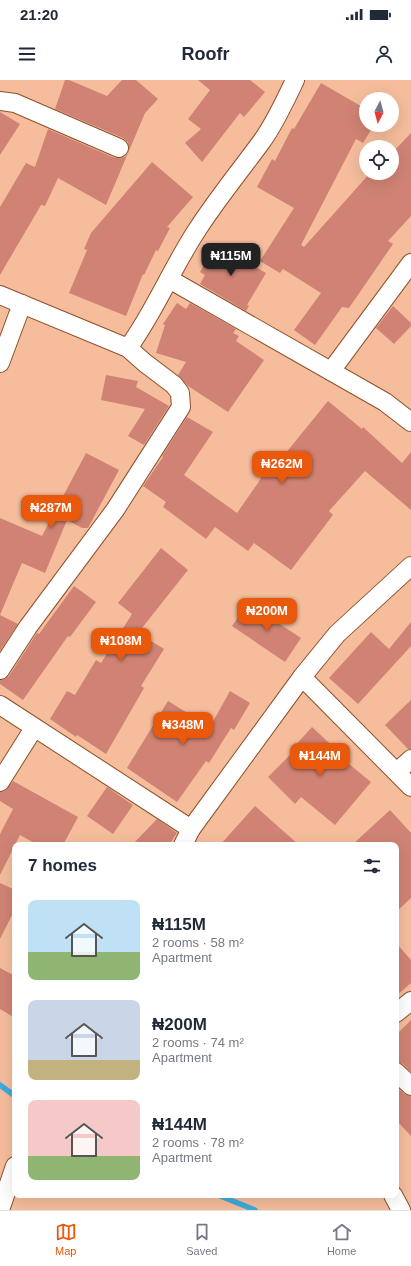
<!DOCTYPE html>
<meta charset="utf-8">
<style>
:root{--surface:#fff;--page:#f2f2f3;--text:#1f2937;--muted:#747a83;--line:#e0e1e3;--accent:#ea580c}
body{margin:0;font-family:Arial,sans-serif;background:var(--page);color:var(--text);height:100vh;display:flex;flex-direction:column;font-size:15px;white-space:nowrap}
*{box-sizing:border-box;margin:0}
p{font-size:13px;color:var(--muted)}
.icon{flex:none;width:22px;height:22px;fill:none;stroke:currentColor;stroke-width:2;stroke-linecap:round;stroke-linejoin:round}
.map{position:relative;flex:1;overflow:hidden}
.sheet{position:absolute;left:12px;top:762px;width:387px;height:356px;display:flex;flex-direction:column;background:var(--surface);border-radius:8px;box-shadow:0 4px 16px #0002}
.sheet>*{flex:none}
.needle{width:26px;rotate:186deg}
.tools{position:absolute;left:359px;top:12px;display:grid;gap:8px}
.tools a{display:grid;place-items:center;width:40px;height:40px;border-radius:50%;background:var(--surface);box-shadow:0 4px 16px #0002;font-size:20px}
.price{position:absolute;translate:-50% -34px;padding:0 9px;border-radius:8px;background:var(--accent);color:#fff;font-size:13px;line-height:26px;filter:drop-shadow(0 1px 2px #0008)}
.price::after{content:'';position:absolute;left:50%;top:24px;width:12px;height:9px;margin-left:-6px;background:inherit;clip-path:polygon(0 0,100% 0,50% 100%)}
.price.selected{background:#222;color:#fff}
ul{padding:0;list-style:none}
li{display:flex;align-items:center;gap:12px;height:100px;padding:0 16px}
li span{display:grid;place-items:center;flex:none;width:112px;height:80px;border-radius:8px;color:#555}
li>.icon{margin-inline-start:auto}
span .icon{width:48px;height:48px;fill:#fffc;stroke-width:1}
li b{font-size:17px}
h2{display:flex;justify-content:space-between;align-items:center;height:48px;padding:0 16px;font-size:17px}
.status{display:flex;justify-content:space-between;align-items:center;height:28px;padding:0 20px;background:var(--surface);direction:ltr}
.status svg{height:11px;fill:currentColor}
header{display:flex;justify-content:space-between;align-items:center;height:52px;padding:0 16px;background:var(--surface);font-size:18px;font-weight:800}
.dock{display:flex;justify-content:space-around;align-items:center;height:56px;border-top:1px solid var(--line);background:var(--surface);font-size:11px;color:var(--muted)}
.dock a{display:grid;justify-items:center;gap:2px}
.dock .selected{color:var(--accent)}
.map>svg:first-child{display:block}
</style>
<div class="status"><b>21:20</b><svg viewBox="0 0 49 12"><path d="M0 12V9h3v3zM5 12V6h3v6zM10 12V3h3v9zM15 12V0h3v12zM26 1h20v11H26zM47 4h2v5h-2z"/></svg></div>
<header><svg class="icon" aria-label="menu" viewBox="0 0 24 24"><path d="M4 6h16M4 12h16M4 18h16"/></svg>Roofr<svg class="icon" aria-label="person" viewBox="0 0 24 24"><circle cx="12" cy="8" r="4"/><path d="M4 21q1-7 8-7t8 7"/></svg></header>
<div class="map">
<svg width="411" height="1130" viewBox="0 0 411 1130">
<rect width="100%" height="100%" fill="#f5bd9c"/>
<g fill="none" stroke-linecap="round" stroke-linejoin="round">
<!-- stream -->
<g stroke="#3eabdb" stroke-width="5.5">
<path d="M0 1005 15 1016"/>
<path d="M218 1115 255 1130"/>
</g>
</g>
<!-- building -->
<g fill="#d08374">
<path d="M65 0H69L107 16 122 0H136L158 19 145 33 106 125 58 98 45 126 41 125 0 195V127L26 83 35 87 48 49 115 78 125 77 129 72 128 62 123 58 55 29Z"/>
<path d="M198 0H250L265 12 244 37 240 33 202 82 185 63 201 49 188 39 210 10Z"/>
<path d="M321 3 366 29V45H374L363 63 356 59 301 165 304 167 370 93H392V73L411 53V136L388 161 393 164 349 228 342 227 315 265 294 250 321 213 283 189 280 193 260 181 294 128 257 107 272 79 275 81 292 48 294 49Z"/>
<path d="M0 32 20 44 0 75Z"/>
<path d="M152 82 193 117 167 147 170 148 158 171 156 170 144 195 143 194 126 236 69 213 87 170 84 169 91 153Z"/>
<path d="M216 164 266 193 247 225 249 226 246 231 200 204 205 195 200 192Z"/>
<path d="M177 223 186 229 190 223 236 249 233 253 239 256 236 261 264 280 228 332 188 306 178 295 186 282 156 273 165 245 163 244Z"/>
<path d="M393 226 411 243V246L394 264 376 248Z"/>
<path d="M106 295 138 301 136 307 169 326 144 365 128 356 145 329 101 320Z"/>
<path d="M328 321 362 349 363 347 402 383 411 372V430L365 391 329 431 333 435 291 490 254 463 248 471 215 447 206 459 163 427 166 422 143 406 163 377 162 376 187 337 213 352 184 395 237 433 258 403 267 387 272 390Z"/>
<path d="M86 373 119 390 88 448H82L67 440 45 493 22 483 0 535 18 544 0 571V438L42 456Z"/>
<path d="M161 468 188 490 138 553 164 569 141 606 144 608 106 674 77 655 76 657 50 639 67 611 75 615 96 580 101 583 132 534 118 523Z"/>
<path d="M74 506 96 522 70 557 68 556 23 620 0 604V600L9 596 37 553 39 554Z"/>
<path d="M248 523 301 558 285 582 232 546Z"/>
<path d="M411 542V566L358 624 329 598 371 552 389 569Z"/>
<path d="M230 611 250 623 234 650 231 648 209 683 206 681 177 722 127 688 168 621 210 647Z"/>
<path d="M411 620V669H408L385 645Z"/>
<path d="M312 647 340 673 338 675 371 702 335 745 301 717 295 724 268 697 294 671 292 669Z"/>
<path d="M13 701 78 737 63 765H38L20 755 0 795V754L13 729 0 721V712L5 711Z"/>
<path d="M107 707 133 725 113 754 87 736Z"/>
<path d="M255 726 299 765H220Z"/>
<path d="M390 730 411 753V818L396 832V765H352Z"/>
<path d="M157 739 177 753 169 765H132Z"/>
<path d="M0 803 15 810V829L0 859Z"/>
<path d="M396 863 411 880V903L396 916Z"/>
<path d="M0 888 15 896V938L0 929Z"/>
<path d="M411 940V992L403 984 396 982V955Z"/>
<path d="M396 1006 404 1014 411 1016V1056L396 1040Z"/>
</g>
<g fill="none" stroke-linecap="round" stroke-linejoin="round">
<!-- street casing -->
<g stroke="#8e5029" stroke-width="20">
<g id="street">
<path d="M0 21 15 23 119 68"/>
<path d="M169 199 385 322 411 342"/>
<path d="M0 215 128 268 145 283 174 305 180 313 181 327 115 430 28 547 0 590"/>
<path d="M128 268C155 231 172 188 197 150 217 119 240 91 262 61 275 43 285 21 295 0"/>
<path d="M0 283 22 224"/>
<path d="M331 291 411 183"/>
<path d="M302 597 411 707"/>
<path d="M0 625 191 749"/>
<path d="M397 692 411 679"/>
<path d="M0 702 34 648"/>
<path d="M183 765 191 749 302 597 337 554 411 486"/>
<path d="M396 933 411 921"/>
<path d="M396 992 411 1006"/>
<path d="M393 1115 401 1130"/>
<path d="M0 1130 15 1086"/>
</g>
</g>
<!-- street -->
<use href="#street" stroke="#fff" stroke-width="18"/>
</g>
</svg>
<div class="tools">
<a><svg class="needle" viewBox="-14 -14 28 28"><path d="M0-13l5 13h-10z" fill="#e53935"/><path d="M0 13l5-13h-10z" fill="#747a83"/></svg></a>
<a><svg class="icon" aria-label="locate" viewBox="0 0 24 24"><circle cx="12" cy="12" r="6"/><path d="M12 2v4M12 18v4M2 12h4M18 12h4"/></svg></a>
</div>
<b class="price selected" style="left:231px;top:197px">₦115M</b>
<b class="price" style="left:282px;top:405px">₦262M</b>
<b class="price" style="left:51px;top:449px">₦287M</b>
<b class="price" style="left:267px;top:552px">₦200M</b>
<b class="price" style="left:121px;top:582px">₦108M</b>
<b class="price" style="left:183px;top:666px">₦348M</b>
<b class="price" style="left:320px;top:697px">₦144M</b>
<section class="sheet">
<h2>7 homes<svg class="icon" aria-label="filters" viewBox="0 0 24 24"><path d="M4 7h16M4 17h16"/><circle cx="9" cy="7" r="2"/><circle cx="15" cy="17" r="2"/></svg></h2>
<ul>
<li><span style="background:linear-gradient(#bfe0f5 65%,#8fb573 0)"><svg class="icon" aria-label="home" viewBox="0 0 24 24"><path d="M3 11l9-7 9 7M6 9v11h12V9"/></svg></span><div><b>₦115M</b><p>2 rooms · 58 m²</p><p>Apartment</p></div></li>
<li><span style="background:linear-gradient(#c9d6e8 75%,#c2b280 0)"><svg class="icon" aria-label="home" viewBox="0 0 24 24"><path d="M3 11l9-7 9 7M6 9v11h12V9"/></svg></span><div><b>₦200M</b><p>2 rooms · 74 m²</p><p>Apartment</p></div></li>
<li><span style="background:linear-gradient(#f6c9c9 70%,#8fb573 0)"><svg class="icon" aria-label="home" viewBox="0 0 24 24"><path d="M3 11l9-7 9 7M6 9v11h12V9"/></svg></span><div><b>₦144M</b><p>2 rooms · 78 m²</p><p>Apartment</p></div></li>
</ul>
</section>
</div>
<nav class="dock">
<a class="selected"><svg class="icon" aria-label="map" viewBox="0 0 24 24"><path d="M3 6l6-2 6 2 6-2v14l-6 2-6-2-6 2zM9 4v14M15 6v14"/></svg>Map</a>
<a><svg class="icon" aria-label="saved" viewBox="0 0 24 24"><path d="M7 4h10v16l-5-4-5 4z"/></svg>Saved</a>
<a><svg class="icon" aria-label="home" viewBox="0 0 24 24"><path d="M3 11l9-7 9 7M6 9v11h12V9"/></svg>Home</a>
</nav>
